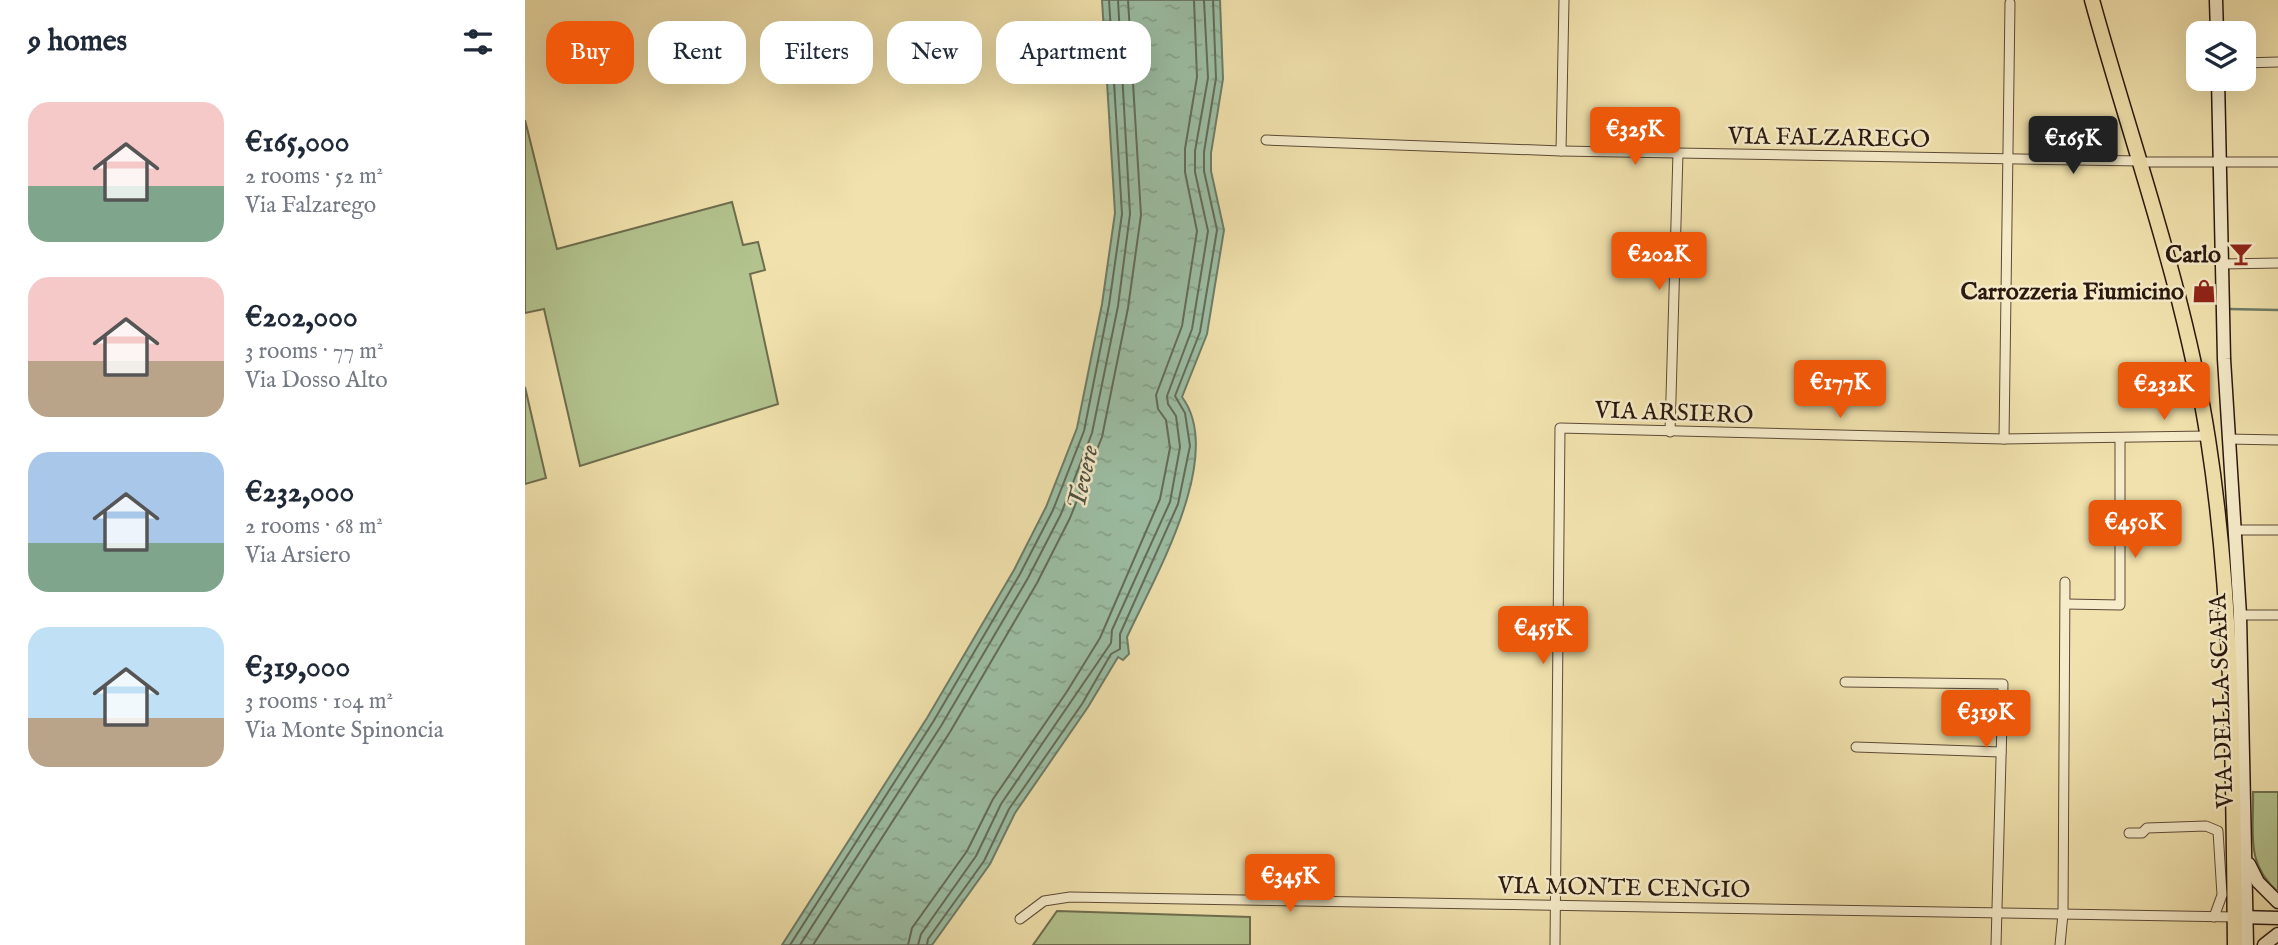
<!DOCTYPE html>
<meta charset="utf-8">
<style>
:root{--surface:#fff;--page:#f2f2f3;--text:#1f2937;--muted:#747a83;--accent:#ea580c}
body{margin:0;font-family:"IM FELL English",serif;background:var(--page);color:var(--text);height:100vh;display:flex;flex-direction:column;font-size:26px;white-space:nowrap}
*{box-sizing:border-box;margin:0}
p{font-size:23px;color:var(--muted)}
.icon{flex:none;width:38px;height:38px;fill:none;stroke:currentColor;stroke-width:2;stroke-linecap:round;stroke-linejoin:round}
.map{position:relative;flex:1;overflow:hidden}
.drawer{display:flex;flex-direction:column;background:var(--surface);width:525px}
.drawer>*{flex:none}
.guide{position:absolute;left:21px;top:21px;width:665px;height:63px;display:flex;gap:14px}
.tools{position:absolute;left:1661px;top:21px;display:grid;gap:14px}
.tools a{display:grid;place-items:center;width:70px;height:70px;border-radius:14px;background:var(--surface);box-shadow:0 7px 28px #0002;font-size:35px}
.price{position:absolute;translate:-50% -60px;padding:0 16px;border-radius:7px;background:var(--accent);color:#fff;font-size:23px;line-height:46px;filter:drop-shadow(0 2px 4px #0008)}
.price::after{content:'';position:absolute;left:50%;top:42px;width:21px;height:16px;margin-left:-10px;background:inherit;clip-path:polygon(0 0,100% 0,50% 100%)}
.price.current{background:#222;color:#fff}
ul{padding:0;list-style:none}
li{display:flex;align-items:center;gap:21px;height:175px;padding:0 28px}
li span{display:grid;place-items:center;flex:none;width:196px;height:140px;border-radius:21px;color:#555}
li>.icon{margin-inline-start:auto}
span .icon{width:84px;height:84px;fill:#fffc;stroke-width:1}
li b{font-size:30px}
h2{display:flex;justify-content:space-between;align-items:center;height:84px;padding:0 28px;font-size:30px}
.tag{padding:0 24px;border-radius:21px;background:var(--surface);box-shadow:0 7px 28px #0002;font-size:24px;line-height:63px}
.tag.current{background:var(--accent);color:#fff}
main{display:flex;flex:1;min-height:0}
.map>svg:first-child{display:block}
</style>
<main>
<section class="drawer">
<h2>9 homes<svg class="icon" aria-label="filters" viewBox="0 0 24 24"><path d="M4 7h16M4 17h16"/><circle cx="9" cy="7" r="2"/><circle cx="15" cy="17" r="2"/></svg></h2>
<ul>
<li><span style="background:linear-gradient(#f6c9c9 60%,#7fa58c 0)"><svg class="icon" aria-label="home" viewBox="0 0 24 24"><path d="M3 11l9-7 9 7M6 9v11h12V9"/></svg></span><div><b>€165,000</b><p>2 rooms · 52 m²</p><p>Via Falzarego</p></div></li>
<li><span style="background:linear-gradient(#f6c9c9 60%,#b9a48a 0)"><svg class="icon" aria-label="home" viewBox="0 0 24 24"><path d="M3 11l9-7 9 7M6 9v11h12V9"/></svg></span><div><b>€202,000</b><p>3 rooms · 77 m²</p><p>Via Dosso Alto</p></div></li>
<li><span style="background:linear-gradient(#a9c7e8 65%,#7fa58c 0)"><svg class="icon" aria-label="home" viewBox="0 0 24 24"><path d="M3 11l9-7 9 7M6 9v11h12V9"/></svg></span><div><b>€232,000</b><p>2 rooms · 68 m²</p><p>Via Arsiero</p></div></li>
<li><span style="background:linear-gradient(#bfe0f5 65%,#b9a48a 0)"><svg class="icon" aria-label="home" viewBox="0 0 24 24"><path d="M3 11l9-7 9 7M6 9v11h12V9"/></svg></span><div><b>€319,000</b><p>3 rooms · 104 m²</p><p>Via Monte Spinoncia</p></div></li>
</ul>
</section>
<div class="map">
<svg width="1753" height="945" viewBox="0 0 1753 945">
<defs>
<pattern id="water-ripples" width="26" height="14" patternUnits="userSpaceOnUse" patternTransform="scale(1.75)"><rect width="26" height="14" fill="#9cbfa5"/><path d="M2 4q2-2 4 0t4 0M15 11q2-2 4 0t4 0" fill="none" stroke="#87a38d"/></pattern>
</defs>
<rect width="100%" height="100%" fill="#f1e2ad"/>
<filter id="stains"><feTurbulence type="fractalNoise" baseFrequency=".00286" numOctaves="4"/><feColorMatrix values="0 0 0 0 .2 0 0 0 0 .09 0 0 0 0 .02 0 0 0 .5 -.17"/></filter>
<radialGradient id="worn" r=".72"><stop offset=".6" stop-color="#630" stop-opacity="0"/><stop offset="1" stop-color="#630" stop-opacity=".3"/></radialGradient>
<!-- green -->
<g fill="#b3c48f" stroke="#6e6e4f" stroke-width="2">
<path d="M0 120 32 249 207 202 218 245 233 242 240 270 225 274 253 404 55 466 19 309 0 313Z"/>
<path d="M0 387 21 478 0 484Z"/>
<path d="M1728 792H1753V892C1720 863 1729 834 1728 792Z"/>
<path d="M532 911 725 917V945H508Z"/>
</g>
<!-- water -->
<path fill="url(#water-ripples)" stroke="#6e7c69" stroke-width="2" d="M577 0H695L698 79 686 153V171L699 230 682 334 657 397C701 456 629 578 602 637L604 654 598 660 593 657 563 707 490 813 465 864 407 945H257L402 718 489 570 521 507 552 428 577 304 590 213Z"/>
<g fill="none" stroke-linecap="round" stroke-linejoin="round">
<!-- shore -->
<g stroke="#636c5a" stroke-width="2">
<path d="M265 945 408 722 495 574 528 510 559 431 584 305 597 214 584 0"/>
<path d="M275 945 416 726 503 578 536 514 567 433 593 306 605 214 593 0"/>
<path d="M288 945 425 732 512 583 545 518 577 437 603 308 616 215 603 0"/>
<path d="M383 945 387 928 442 851 468 799 541 693 575 638 635 499 645 448 641 420 633 409 631 395 657 326 672 231 660 172V149L672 77 669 0"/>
<path d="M393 945 396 934 451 856 476 804 586 643 587 630 645 502 655 447 651 416 643 404 642 396 667 329 683 231 670 172V151L683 78 679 0"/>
<path d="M402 945 403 939 459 861 484 809 557 704 586 654 595 649V634L653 504 665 446 660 413 650 396 675 332 692 230 679 171V152L691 78 688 0"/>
</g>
<!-- stream -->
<path stroke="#6e7c69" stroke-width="2.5" d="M1704 309 1753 310"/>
<!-- street casing -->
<g stroke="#5c4a36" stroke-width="11">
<g id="street">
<path d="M1718 63 1753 62"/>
<path d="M741 140 1036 151 1614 161"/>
<path d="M1036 151 1039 0"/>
<path d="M1622 162H1753"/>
<path d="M1697 264 1753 263"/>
<path d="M1145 432 1153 153"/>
<path d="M1479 439 1485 3"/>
<path d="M1703 439 1753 440"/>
<path d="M1711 530H1753"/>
<path d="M1541 604 1595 605V438"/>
<path d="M1715 615H1753"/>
<path d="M1320 682 1478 684 1471 945"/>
<path d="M1331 747 1476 752"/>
<path d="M1604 833H1617L1622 828 1681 826 1693 831 1697 895 1689 917"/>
<path d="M495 919 519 901 545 897 1710 917"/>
<path d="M1030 945 1035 428 1479 439 1683 436"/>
<path d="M1535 945 1538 914 1540 582"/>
</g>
</g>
<!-- secondary casing -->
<g stroke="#2a180f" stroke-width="15">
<g id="secondary">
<path d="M1691 0 1692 33"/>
<path d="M1693 79 1699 359 1715 615 1722 945"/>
<path d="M1724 864 1733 882 1753 902"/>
<path d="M1715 917 1753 918"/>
<path d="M1739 945 1753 934"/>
</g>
</g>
<!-- primary casing -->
<g stroke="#2a180f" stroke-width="17">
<path id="primary" d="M1567 0C1607 145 1660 290 1683 439 1709 606 1708 776 1710 945"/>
</g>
<!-- street -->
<use href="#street" stroke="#f6ecca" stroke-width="9"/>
<!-- secondary -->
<use href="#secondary" stroke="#f6ecca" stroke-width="12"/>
<!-- primary -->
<use href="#primary" stroke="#f1e2ad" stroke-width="14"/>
</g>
<!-- icons -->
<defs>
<g id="bar-bare" transform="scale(1.89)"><path d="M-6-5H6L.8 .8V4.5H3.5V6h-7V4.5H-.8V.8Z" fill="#8f2418" stroke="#f6ecca" stroke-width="2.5" paint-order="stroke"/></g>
<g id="shop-bare" transform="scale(1.89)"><path d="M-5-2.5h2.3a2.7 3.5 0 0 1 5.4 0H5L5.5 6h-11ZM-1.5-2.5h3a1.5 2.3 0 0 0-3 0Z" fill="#8f2418" stroke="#f6ecca" stroke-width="2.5" paint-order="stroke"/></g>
</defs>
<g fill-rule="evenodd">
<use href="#bar-bare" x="1716" y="254"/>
<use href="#shop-bare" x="1679" y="291"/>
</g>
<g text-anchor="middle" stroke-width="5" stroke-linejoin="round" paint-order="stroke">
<!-- street labels -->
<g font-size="24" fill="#2a180f" stroke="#f6ecca">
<text transform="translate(1304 137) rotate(1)" y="8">VIA FALZAREGO</text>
<text transform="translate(1149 412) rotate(2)" y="8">VIA ARSIERO</text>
<text transform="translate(1696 701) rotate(-92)" y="8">VIA DELLA SCAFA</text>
<text transform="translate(1099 887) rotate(1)" y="8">VIA MONTE CENGIO</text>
</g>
<!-- poi labels -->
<g font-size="24" font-weight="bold" fill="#2a180f" stroke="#f6ecca" text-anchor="end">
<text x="1696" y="262">Carlo</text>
<text x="1659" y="299">Carrozzeria Fiumicino</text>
</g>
<!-- water labels -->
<g font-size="26" font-style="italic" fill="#525244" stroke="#f6ecca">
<text transform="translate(557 477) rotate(-77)" y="9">Tevere</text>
</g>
</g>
<rect width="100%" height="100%" filter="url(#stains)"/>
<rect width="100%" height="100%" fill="url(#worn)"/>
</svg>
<div class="tools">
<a><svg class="icon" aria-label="layers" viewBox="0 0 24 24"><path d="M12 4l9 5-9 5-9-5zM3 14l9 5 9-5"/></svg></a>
</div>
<b class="price" style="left:1110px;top:167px">€325K</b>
<b class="price current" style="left:1548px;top:176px">€165K</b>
<b class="price" style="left:1134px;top:292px">€202K</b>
<b class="price" style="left:1315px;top:420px">€177K</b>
<b class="price" style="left:1639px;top:422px">€232K</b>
<b class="price" style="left:1610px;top:560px">€450K</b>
<b class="price" style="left:1018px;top:666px">€455K</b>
<b class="price" style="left:1461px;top:750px">€319K</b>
<b class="price" style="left:765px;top:914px">€345K</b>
<div class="guide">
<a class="tag current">Buy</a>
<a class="tag">Rent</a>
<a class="tag">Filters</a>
<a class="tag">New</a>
<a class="tag">Apartment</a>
</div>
</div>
</main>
